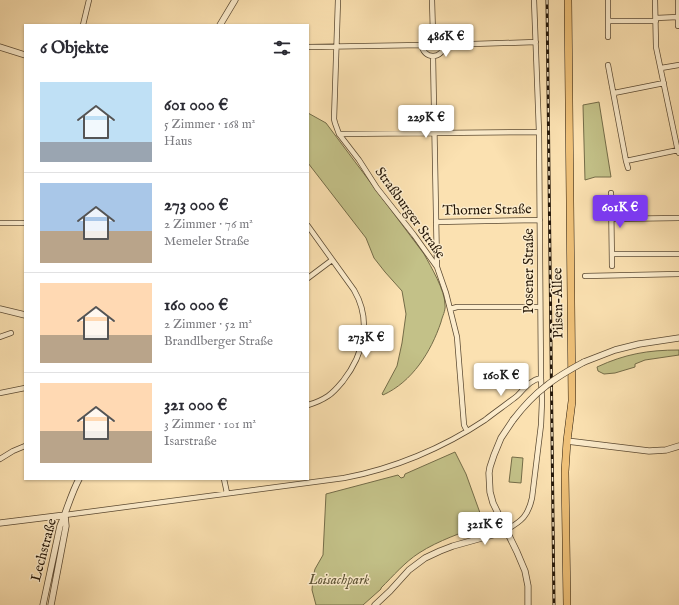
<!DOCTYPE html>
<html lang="de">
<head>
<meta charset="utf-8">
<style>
	body { margin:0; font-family:"IM FELL English",serif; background:#f2f2f3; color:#2b2b33; height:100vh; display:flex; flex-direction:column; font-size:15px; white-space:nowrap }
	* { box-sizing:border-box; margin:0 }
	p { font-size:13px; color:#7c7c81 }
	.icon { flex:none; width:22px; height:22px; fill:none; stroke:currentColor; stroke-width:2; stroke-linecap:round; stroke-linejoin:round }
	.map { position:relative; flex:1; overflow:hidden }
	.drawer { position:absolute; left:24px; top:24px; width:285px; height:456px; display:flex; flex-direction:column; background:#fff; border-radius:0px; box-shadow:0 1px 3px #0004 }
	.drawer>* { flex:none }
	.price { position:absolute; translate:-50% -34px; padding:0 9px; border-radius:4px; background:#fff; color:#222; font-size:13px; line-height:26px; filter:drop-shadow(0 1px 2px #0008) }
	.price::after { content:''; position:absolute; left:50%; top:24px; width:12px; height:9px; margin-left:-6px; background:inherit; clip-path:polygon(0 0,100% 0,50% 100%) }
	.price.current { background:#7c3aed; color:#fff }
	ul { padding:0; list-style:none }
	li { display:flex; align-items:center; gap:12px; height:100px; padding:0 16px }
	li+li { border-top:1px solid #e1e1e2 }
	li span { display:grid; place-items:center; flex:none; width:112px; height:80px; border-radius:0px; color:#555 }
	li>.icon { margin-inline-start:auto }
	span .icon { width:48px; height:48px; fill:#fffc; stroke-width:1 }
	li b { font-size:17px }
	h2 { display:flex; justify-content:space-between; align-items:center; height:48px; padding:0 16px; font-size:17px }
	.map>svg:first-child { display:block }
	.green { fill:#c3c188; stroke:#746c48 }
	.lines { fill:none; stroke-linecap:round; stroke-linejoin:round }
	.minor-casing { stroke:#5b4a33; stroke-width:6 }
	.tertiary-casing { stroke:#5b4a33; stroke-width:7 }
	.primary-casing { stroke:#261809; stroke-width:8 }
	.minor { stroke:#fceccc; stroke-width:4.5 }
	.tertiary { stroke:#fceccc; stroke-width:5.5 }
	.primary { stroke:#eec078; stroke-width:7 }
	.rail-casing { stroke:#261809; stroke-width:3 }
	.rail { stroke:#fceccc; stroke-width:1.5; stroke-dasharray:4.5; stroke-linecap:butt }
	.tertiary-bridge-casing { stroke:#5b4a33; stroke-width:7; stroke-linecap:butt }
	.tertiary-bridge { stroke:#fceccc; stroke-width:5.5 }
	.labels { text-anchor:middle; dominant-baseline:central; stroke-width:3; stroke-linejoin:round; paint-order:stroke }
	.street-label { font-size:14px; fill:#261809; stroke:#fceccc }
	.park-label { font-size:14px; font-style:italic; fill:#5d5335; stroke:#fceccc }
</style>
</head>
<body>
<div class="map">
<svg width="679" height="605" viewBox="0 0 679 605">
	<rect width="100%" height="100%" fill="#fbe1b1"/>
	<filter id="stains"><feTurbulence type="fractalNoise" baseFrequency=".005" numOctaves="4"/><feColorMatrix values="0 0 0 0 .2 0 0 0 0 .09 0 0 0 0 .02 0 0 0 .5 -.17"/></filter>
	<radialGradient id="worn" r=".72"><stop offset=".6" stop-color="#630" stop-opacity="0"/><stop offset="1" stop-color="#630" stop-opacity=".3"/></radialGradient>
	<path class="green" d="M599,102L611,177H595L585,180L583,105Z
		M308,113L326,123L424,254C431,267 445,290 445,305C446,310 442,317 441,322C431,352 412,382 383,395L382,394L397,366L402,343L406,314L402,291L385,272L374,258L366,238L308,163Z
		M679,350V355L645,360L635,364V367L615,373L604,374L598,371L597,367C625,354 648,350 679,350Z
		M455,452L466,474L484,524C462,533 439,540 419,553C405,562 393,576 381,588V589L363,605H316L312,590L313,577L315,569L323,555L326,494L398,475L401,478L404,477L405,474Z
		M512,457L523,458L521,483L509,482Z"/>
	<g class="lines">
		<g class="minor-casing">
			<path id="minor" d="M338,0L334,119L335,123L339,134L359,160L377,188L414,235L437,267L446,293L457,337L464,425L467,431
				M432,0L433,34
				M608,0V37
				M655,0L656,47L677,147L679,153
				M678,0V26
				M656,18L678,17
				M608,21H656
				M83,25L89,0
				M422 45a11 11 0 1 1 22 0a11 11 0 1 1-22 0Z
				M443,45L536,42
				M308,47L422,45
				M433,56L437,266
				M608,65L626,161L678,150
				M661,68L679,65
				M614,93L664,83
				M339,134L539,132
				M626,161L628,168
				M611,193L612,266
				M611,219L679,218
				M436,222L540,220
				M0,223H25
				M308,226L354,290C372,321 364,354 343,381C338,387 334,392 328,396C322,400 315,403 308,405
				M612,254H679
				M585,276L679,274
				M308,278L332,260
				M450,309L457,307H540
				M0,337L11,333
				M0,393L25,388
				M0,459L13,451L25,446
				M224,479L227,493
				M65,515L344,478C393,469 443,448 485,420C495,412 507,404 517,396C524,389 530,380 541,378
				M506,530C522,521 528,516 532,498L541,425L542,401L541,378L539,132L534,0"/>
		</g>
		<g class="tertiary-casing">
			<path id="tertiary" d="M220,25L235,0
				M0,47L25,55
				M0,309L25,315
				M584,362L615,350L639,344L679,338
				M513,420L501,438L494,455L490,467L489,473L490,492L493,503L517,552L525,571L528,586V605
				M567,441L649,451L666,450L679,446
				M0,523L65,515
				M43,605L60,526C67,510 71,494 79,479
				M51,605L66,526L65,516
				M375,605L390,591L409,570L425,558L440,551L453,546L496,534L506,530"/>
		</g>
		<g class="primary-casing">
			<path id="primary" d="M567,605L565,472L567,441L572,401L568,0"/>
		</g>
		<use href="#minor" class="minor"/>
		<use href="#tertiary" class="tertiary"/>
		<use href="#primary" class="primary"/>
		<g class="rail-casing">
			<path id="rail" d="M547,0L554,605"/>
		</g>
		<use href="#rail" class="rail"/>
		<g class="tertiary-bridge-casing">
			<path id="tertiary-bridge" d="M513,420C523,407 534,395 546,386C558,376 571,369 584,362"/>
		</g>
		<use href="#tertiary-bridge" class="tertiary-bridge"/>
	</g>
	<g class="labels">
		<g class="street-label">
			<text transform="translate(487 210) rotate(-1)">Thorner Straße</text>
			<text transform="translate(410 213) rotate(54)">Straßburger Straße</text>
			<text transform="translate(529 271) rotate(-90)">Posener Straße</text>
			<text transform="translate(558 303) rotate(-91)">Pilsen-Allee</text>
			<text transform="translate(44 550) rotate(-75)">Lechstraße</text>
		</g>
		<g class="park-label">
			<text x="339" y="580">Loisachpark</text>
		</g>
	</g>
	<rect width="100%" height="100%" filter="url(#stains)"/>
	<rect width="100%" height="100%" fill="url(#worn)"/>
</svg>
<b class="price" style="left:446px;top:58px">486K €</b>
<b class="price" style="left:426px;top:139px">229K €</b>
<b class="price current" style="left:620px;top:229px">601K €</b>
<b class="price" style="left:366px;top:359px">273K €</b>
<b class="price" style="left:501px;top:397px">160K €</b>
<b class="price" style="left:485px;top:546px">321K €</b>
<section class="drawer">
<h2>6 Objekte<svg class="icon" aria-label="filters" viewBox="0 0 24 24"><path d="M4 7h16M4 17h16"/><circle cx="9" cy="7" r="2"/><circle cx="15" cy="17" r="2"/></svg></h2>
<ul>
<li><span style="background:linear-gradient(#bfe0f5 75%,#9aa5b1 0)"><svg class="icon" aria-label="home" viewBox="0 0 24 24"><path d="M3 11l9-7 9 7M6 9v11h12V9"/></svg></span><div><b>601 000 €</b><p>5 Zimmer · 168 m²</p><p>Haus</p></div></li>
<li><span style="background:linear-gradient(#a9c7e8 60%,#b9a48a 0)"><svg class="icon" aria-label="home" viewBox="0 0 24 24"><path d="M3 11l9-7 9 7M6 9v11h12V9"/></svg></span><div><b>273 000 €</b><p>2 Zimmer · 76 m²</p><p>Memeler Straße</p></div></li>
<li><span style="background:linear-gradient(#ffd9b3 65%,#b9a48a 0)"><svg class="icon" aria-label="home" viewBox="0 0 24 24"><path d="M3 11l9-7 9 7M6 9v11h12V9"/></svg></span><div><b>160 000 €</b><p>2 Zimmer · 52 m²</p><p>Brandlberger Straße</p></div></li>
<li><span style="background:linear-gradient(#ffd9b3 60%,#b9a48a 0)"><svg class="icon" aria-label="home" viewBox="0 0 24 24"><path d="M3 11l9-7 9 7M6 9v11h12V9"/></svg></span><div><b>321 000 €</b><p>3 Zimmer · 101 m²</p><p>Isarstraße</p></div></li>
</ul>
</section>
</div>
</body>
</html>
